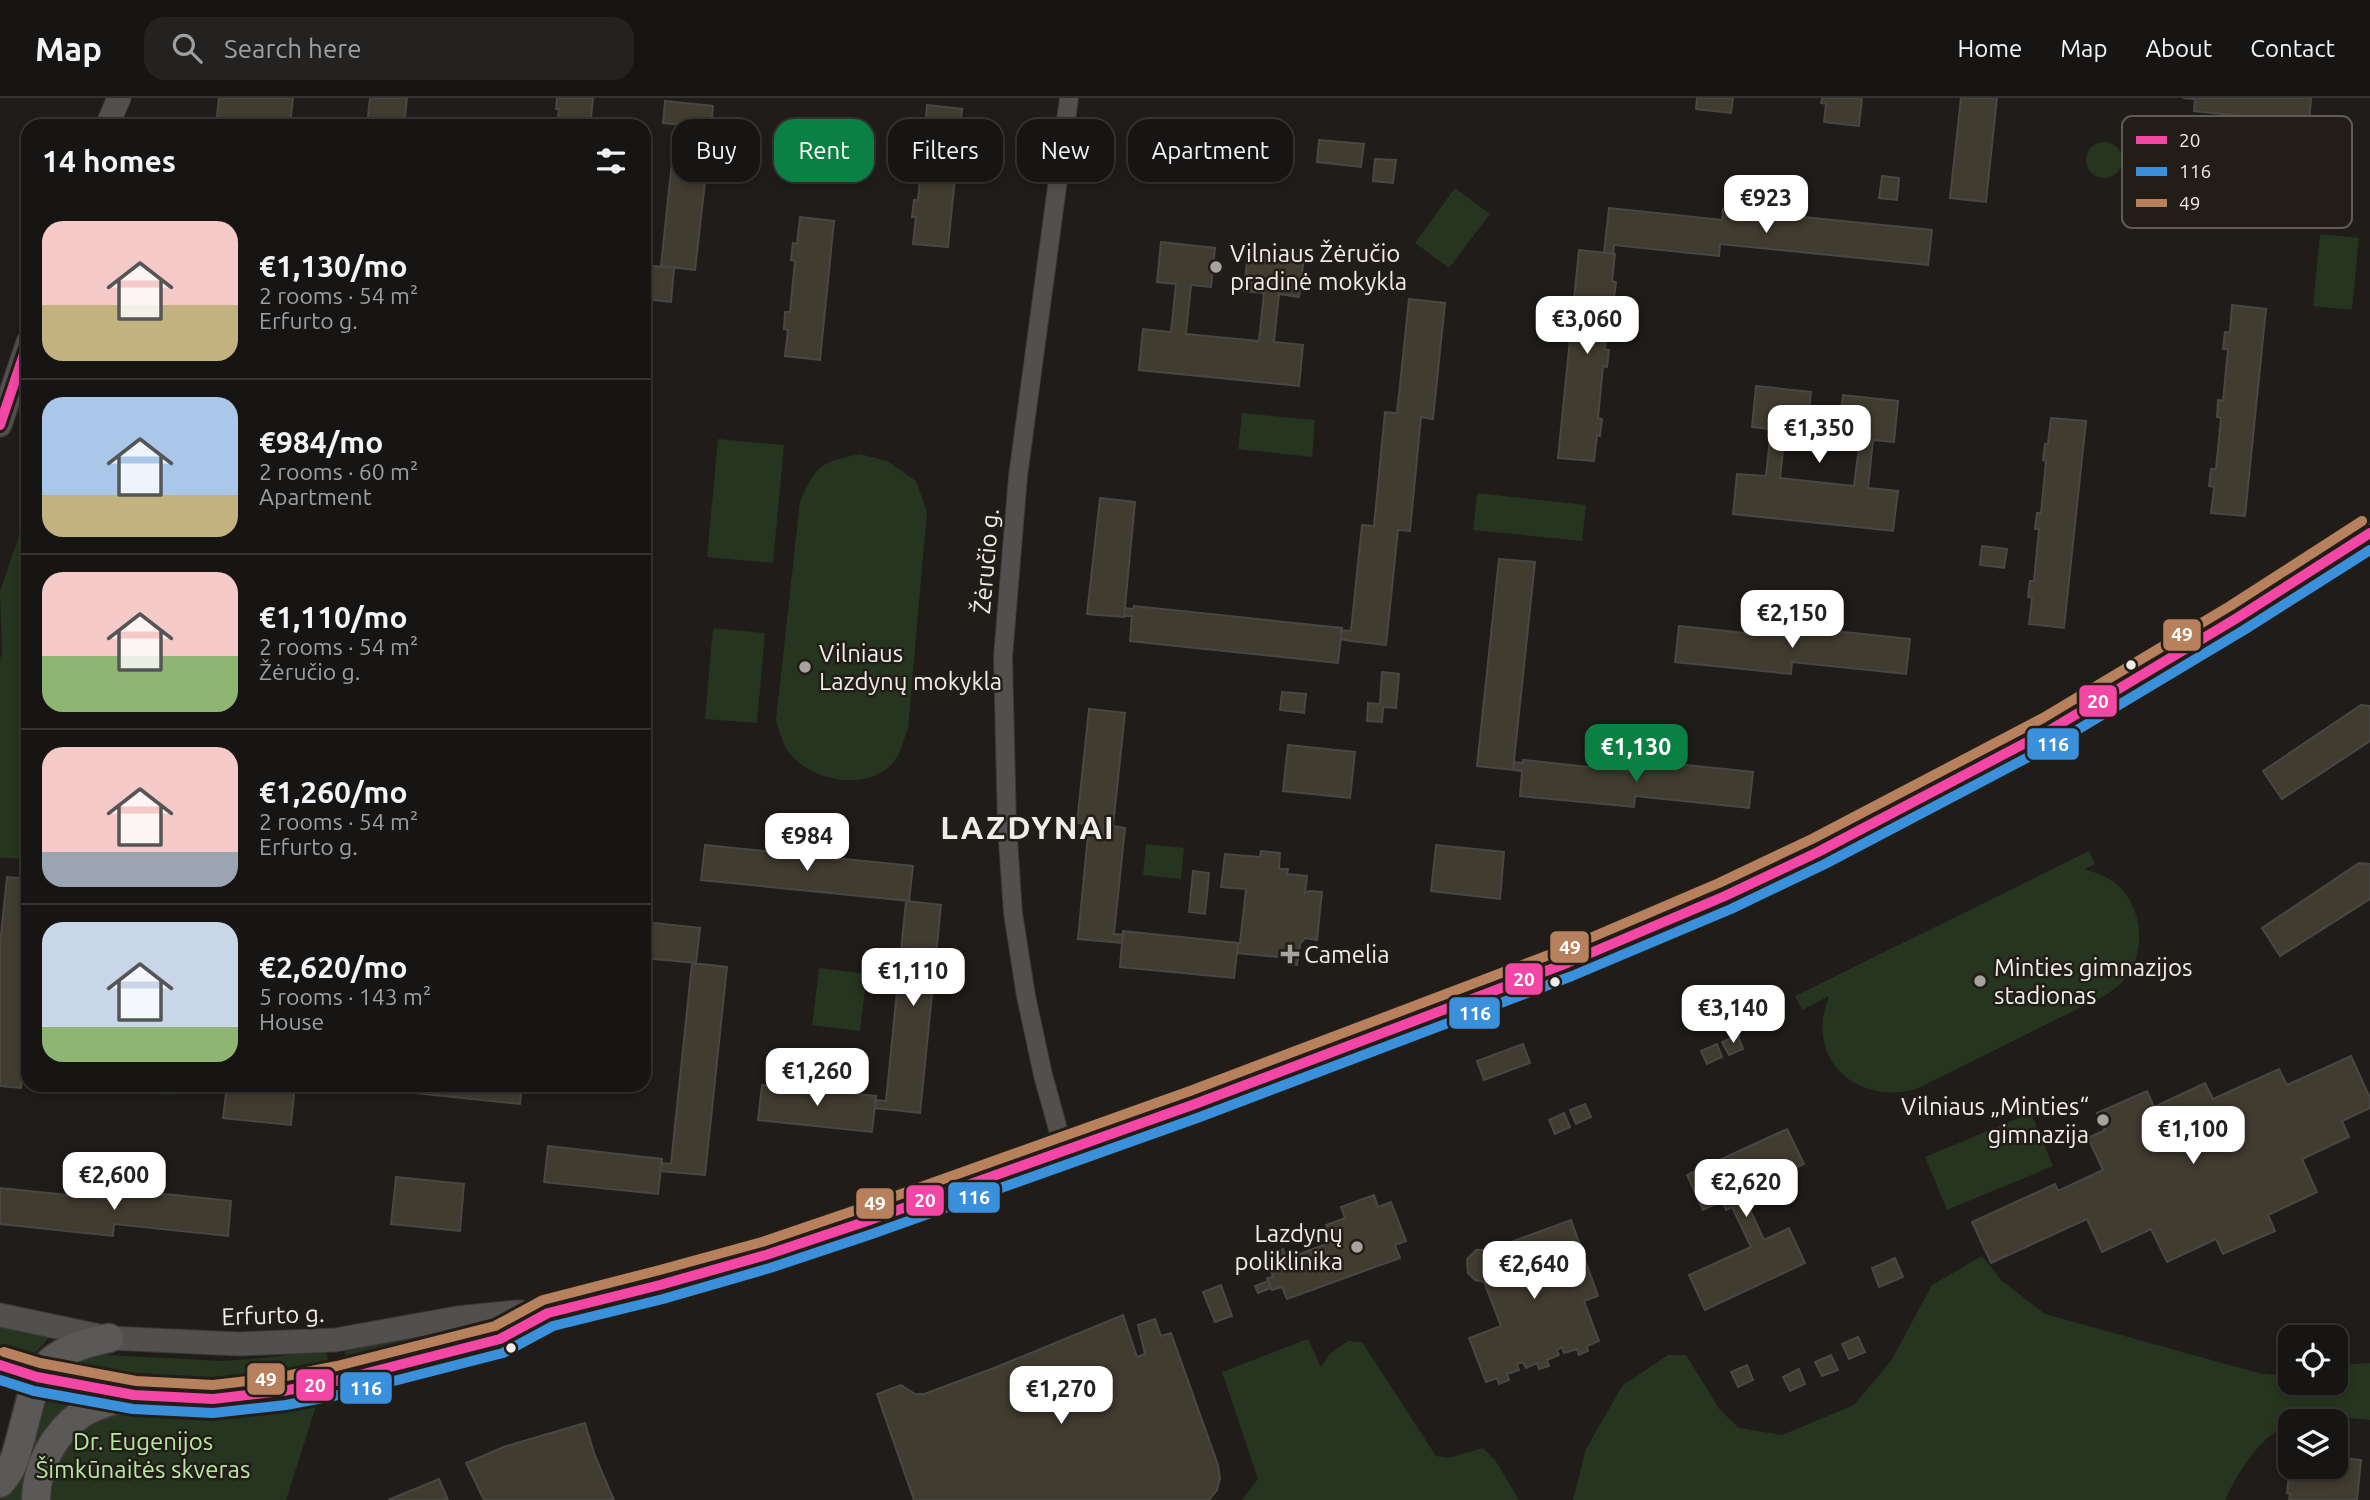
<!DOCTYPE html>
<html lang="en">
<head>
<meta charset="utf-8">
<style>
	body { margin:0; font-family:Ubuntu,sans-serif; background:#242221; color:#f1f3f6; height:100vh; display:flex; flex-direction:column; font-size:26px; white-space:nowrap }
	* { box-sizing:border-box; margin:0 }
	p { font-size:23px; color:#9e9fa0 }
	.icon { flex:none; width:38px; height:38px; fill:none; stroke:currentColor; stroke-width:2; stroke-linecap:round; stroke-linejoin:round }
	.map { position:relative; flex:1; overflow:hidden }
	.drawer { position:absolute; left:21px; top:21px; width:630px; height:973px; display:flex; flex-direction:column; background:#171513; border-radius:21px; box-shadow:0 4px 10px #0003,0 0 0 2px #363433 }
	.drawer>* { flex:none }
	.hud { position:absolute; left:672px; top:21px; width:665px; height:63px; display:flex; gap:14px }
	.tools { position:absolute; left:2278px; top:1227px; display:grid; gap:14px }
	.tools a { display:grid; place-items:center; width:70px; height:70px; border-radius:14px; background:#171513; box-shadow:0 4px 10px #0003,0 0 0 2px #363433; font-size:35px }
	.price { position:absolute; translate:-50% -60px; padding:0 16px; border-radius:14px; background:#fff; color:#222; font-size:23px; line-height:46px; filter:drop-shadow(0 2px 4px #0008) }
	.price::after { content:''; position:absolute; left:50%; top:42px; width:21px; height:16px; margin-left:-10px; background:inherit; clip-path:polygon(0 0,100% 0,50% 100%) }
	.price.selected { background:#0b8043; color:#fff }
	ul { padding:0; list-style:none }
	li { display:flex; align-items:center; gap:21px; height:175px; padding:0 21px }
	li+li { border-top:2px solid #363433 }
	li span { display:grid; place-items:center; flex:none; width:196px; height:140px; border-radius:21px; color:#555 }
	li>.icon { margin-inline-start:auto }
	span .icon { width:84px; height:84px; fill:#fffc; stroke-width:1 }
	li b { font-size:30px }
	h2 { display:flex; justify-content:space-between; align-items:center; height:84px; padding:0 21px; font-size:30px }
	.chip { padding:0 24px; border-radius:21px; background:#171513; box-shadow:0 4px 10px #0003,0 0 0 2px #363433; font-size:24px; line-height:63px }
	.chip.selected { background:#0b8043; color:#fff }
	header { display:flex; align-items:center; gap:42px; box-sizing:border-box; height:98px; padding:0 35px; background:#171513; border-bottom:2px solid #363433 }
	header strong { font-size:33px }
	nav { display:flex; gap:38px; margin-inline-start:auto; font-size:24px }
	.search { width:490px; height:63px; background:#242221; display:flex; align-items:center; gap:18px; box-sizing:border-box; padding:0 24px; border-radius:21px; color:#9e9fa0; font-size:26px }
	.map>svg:first-child { display:block }
	.green { fill:#26351f }
	.building { fill:#413c30; stroke:#494744; stroke-width:2 }
	.lines { fill:none; stroke-linecap:round; stroke-linejoin:round }
	.minor-casing { stroke:#3b3937; stroke-width:20 }
	.tertiary-casing { stroke:#3b3937; stroke-width:25 }
	.primary-casing { stroke:#3b3937; stroke-width:31 }
	.minor { stroke:#52504f; stroke-width:18 }
	.tertiary { stroke:#52504f; stroke-width:23 }
	.primary { stroke:#5b5958; stroke-width:28 }
	.bus-1-casing { stroke:#221d16; stroke-width:16 }
	.bus-2-casing { stroke:#221d16; stroke-width:16 }
	.bus-3-casing { stroke:#221d16; stroke-width:16 }
	.bus-1 { stroke:#f346a5; stroke-width:10 }
	.bus-2 { stroke:#3a90db; stroke-width:10 }
	.bus-3 { stroke:#b6815c; stroke-width:10 }
	.poi-dot { fill:#a7a4a0; stroke:#221d16; stroke-width:2.5 }
	.bus-dot { fill:#f0ede8; stroke:#221d16; stroke-width:2.5 }
	.labels { text-anchor:middle; dominant-baseline:central; stroke-width:5; stroke-linejoin:round; paint-order:stroke }
	.poi-label { font-size:24px; fill:#f0ede8; stroke:#221d16; text-anchor:start }
	.street-label { font-size:24px; fill:#f0ede8; stroke:#221d16 }
	.park-label { font-size:24px; fill:#b6e8a4; stroke:#221d16 }
	.district-label { font-size:32px; font-weight:bold; letter-spacing:2px; fill:#f0ede8; stroke:#221d16 }
	.key { fill:#221d16; stroke:#605b55; stroke-width:2 }
	.key-label { font-size:19px; fill:#f0ede8 }
	.line-badge { stroke:#221d16; stroke-width:2.5 }
	.badge-label { font-size:19px; text-anchor:middle; font-weight:bold; fill:#fff }
</style>
</head>
<body>
<header>
<strong>Map</strong>
<div class="search"><svg class="icon" aria-label="search" viewBox="0 0 24 24"><circle cx="10" cy="10" r="6"/><path d="M15 15l6 6"/></svg>Search here</div>
<nav><a>Home</a><a>Map</a><a>About</a><a>Contact</a></nav>
</header>
<div class="map">
<svg width="2370" height="1402" viewBox="0 0 2370 1402">
	<rect width="100%" height="100%" fill="#1f1c19"/>
	<path class="green" d="M2086 62a18 18 0 1 1 36 0a18 18 0 1 1-36 0Z
		M1455,90L1490,116L1449,170L1415,145Z
		M2320,136L2359,140L2352,212L2313,208Z
		M1242,315L1315,322L1312,359L1238,351Z
		M718,341L784,347L773,465L707,459Z
		M860,356L887,363L916,383L927,414L908,630C904,639 902,653 896,661C872,696 808,684 787,652C782,644 779,632 776,622L800,403C817,366 821,364 860,356Z
		M1477,395L1586,407L1582,443L1473,432Z
		M28,411V761L0,760V560L2,557L0,494Z
		M713,530L765,535L757,625L705,621Z
		M1146,746L1184,750L1181,781L1143,777Z
		M2089,753L2095,766L2085,771C2093,774 2103,777 2111,782C2141,801 2147,847 2129,876C2122,886 2113,892 2104,898L1916,991C1868,1005 1816,975 1823,919C1824,912 1827,905 1829,898L1802,912L1795,898Z
		M819,870L867,876L860,933L812,927Z
		M126,987H171L169,997L125,992Z
		M2031,1015L2053,1068L1947,1112L1925,1059Z
		M1982,1158L2002,1183L2045,1216L2262,1276L2291,1277V1284H2336V1259L2351,1266L2370,1265V1322C2347,1320 2322,1315 2299,1320C2293,1321 2287,1326 2281,1330C2254,1348 2239,1373 2225,1402H1573L1586,1351L1622,1288L1668,1257H1686L1720,1312L1739,1330L1782,1337L1854,1307L1891,1263L1932,1187Z
		M532,1218L533,1221L347,1269L344,1250Z
		M0,1227L50,1239L37,1253L31,1265L0,1254Z
		M1308,1241L1321,1269L1330,1256L1348,1243L1362,1244L1436,1358L1448,1360L1483,1350L1495,1362L1519,1402H1242L1258,1381L1222,1274Z
		M326,1252L330,1272C298,1278 266,1285 234,1287C176,1291 119,1284 62,1273L60,1266L89,1256L222,1263L262,1260Z
		M52,1295L79,1302L23,1402H0V1398L26,1371L49,1296Z
		M318,1302L286,1402H50C53,1386 55,1371 62,1356C75,1331 110,1313 138,1311C169,1308 202,1316 234,1314C262,1312 290,1306 318,1302Z"/>
	<path class="building" d="M219,0H293L290,28H216Z
		M370,0H407L404,28H367Z
		M557,0H593L590,28H557L559,11H556Z
		M1697,0H1733L1731,15L1696,11Z
		M1822,0H1862L1859,28L1824,24L1826,6L1821,5Z
		M1961,0H1997L1986,104L1950,100Z
		M2183,0H2311L2309,25L2194,13L2195,1Z
		M665,3L713,8L711,30L663,25Z
		M927,7L962,11L948,149L913,146L916,119H912L914,102H918L923,51L919,50L921,34H925Z
		M1319,42L1364,46L1361,69L1317,64Z
		M673,54L708,58L695,172L661,168Z
		M1375,61L1396,62L1393,85L1373,83Z
		M1882,78L1899,80L1897,102L1879,100Z
		M1609,110L1722,122L1723,111L1932,132L1928,167L1720,146L1719,158L1614,147L1613,156L1604,155Z
		M800,119L834,123L820,262L785,258L788,232L784,231L785,214H790L795,163L791,162L793,145L797,146Z
		M1161,144L1215,150L1211,189L1191,187L1186,236L1259,243L1264,195L1244,193L1248,153L1304,159L1299,199L1279,196L1274,244L1303,247L1299,288L1139,272L1143,231L1171,234L1176,186L1157,184Z
		M1579,152L1615,156L1612,183L1616,184L1614,200H1610L1605,252H1609L1607,269L1603,268L1598,320L1602,321L1600,338L1597,337L1594,363L1558,360Z
		M644,167L674,170L671,204L644,201Z
		M1409,201L1445,205L1433,321L1421,319L1410,433L1398,432L1386,547L1350,543L1341,541V532L1351,533L1362,427L1374,428L1385,314L1397,315Z
		M2232,207L2266,211L2245,418L2211,415L2214,389L2209,388L2211,371H2216L2221,320L2217,319L2218,302L2223,303L2228,251H2223L2225,234H2230Z
		M1756,288L1811,294L1807,334L1785,332L1780,380L1854,388L1860,341L1838,339L1843,297L1898,303L1894,344L1873,342L1868,390L1898,393L1893,433L1733,416L1737,376L1766,378L1771,331L1752,329Z
		M2051,320L2086,323L2064,530L2029,526L2032,500L2028,499L2030,483H2034L2039,431H2035L2037,415H2041L2046,363L2043,362L2045,346H2048Z
		M1100,400L1135,404L1124,519L1087,516Z
		M1982,448L2007,451L2004,470L1980,467Z
		M1499,461L1535,464L1513,672L1477,668Z
		M1134,508L1342,530L1338,565L1130,543L1132,518H1124L1125,510L1133,511Z
		M1679,528L1795,540L1796,529L1910,541L1906,576L1792,564L1791,576L1675,564Z
		M1382,574L1399,576L1396,610L1383,609L1382,624L1367,623L1368,605L1380,606Z
		M1282,594L1306,596L1304,615L1280,612Z
		M2361,607L2370,608V643L2282,701L2263,673Z
		M1089,611L1125,615L1113,728L1125,730L1114,836L1123,837L1122,845L1078,841L1089,726L1077,725Z
		M1288,647L1355,654L1350,700L1283,693Z
		M1523,662L1637,674L1638,662L1753,674L1749,710L1635,698L1634,709L1520,698L1522,673L1513,672L1514,664L1523,665Z
		M705,747L913,768L909,803L701,782Z
		M1436,747L1504,754L1500,801L1431,793Z
		M1261,753L1280,755L1279,771H1288L1287,776L1307,778L1305,795L1310,793L1322,794L1317,842L1305,840L1300,846L1297,867L1287,866L1288,860L1237,855L1238,845H1240L1246,791L1221,789L1225,756L1260,759Z
		M2359,765L2370,766V801L2280,858L2262,830Z
		M1193,773L1209,775L1205,816L1189,814Z
		M7,779L28,781V920L25,948H28V957L27,965L24,964L21,990L0,988V846Z
		M906,803L941,807L920,1015L875,1010L876,1002L886,1003Z
		M644,824L700,830L696,865L644,860Z
		M1123,833L1238,845L1234,880L1120,869Z
		M692,865L727,869L705,1077L660,1073L661,1065L671,1066Z
		M1738,937L1743,951L1729,957L1722,944Z
		M1523,946L1530,965L1484,982L1477,963Z
		M1717,946L1722,959L1707,966L1701,953Z
		M2351,958L2370,1000V1010L2342,1023L2349,1039L2302,1061L2317,1094L2268,1117L2275,1133L2223,1156L2216,1141L2167,1164L2151,1131L2102,1154L2087,1121L1991,1165L1972,1124L2055,1086L2058,1093L2103,1072L2088,1040L2105,1032L2097,1015L2147,993L2154,1009L2205,985L2213,1001L2279,971L2287,987Z
		M227,987H295L291,1027L223,1020Z
		M407,987H522L520,1006L406,994Z
		M762,987L876,998L872,1034L758,1022Z
		M1585,1006L1591,1019L1576,1026L1570,1012Z
		M1564,1015L1570,1029L1555,1036L1549,1022Z
		M1787,1031L1804,1066L1742,1094L1764,1142L1789,1130L1805,1165L1705,1212L1689,1177L1751,1149L1732,1109L1726,1112L1722,1103L1703,1112L1687,1077Z
		M548,1048L662,1061L658,1096L544,1084Z
		M396,1079L464,1086L460,1133L391,1126Z
		M0,1090L116,1102L117,1091L231,1103L228,1138L114,1126L113,1138L0,1126Z
		M1374,1097L1378,1109L1391,1104L1406,1143L1395,1147L1400,1160L1287,1201L1282,1189L1272,1192L1267,1180L1273,1179L1269,1168L1274,1166L1270,1156L1283,1151L1286,1161L1332,1144L1326,1127L1345,1120L1341,1109Z
		M1571,1122L1598,1198L1584,1203L1599,1243L1587,1248L1588,1253L1579,1257L1577,1251L1564,1255L1562,1249L1557,1252L1559,1257L1547,1262L1549,1268L1539,1271L1537,1265L1526,1270L1523,1264L1517,1266L1519,1272L1507,1276L1509,1282L1499,1286L1497,1280L1486,1284L1469,1240L1501,1228L1484,1184L1475,1182L1468,1175L1467,1161L1476,1152H1489Z
		M1895,1160L1903,1179L1879,1189L1872,1170Z
		M1268,1183L1271,1190L1258,1195L1255,1188Z
		M1221,1187L1232,1218L1215,1224L1203,1194Z
		M1123,1217L1137,1259L1145,1256L1138,1227L1155,1221L1161,1238L1171,1235L1218,1367L1220,1380L1217,1392L1209,1402H914L877,1296L901,1287L915,1296H924L994,1270Z
		M1858,1239L1865,1254L1849,1261L1842,1246Z
		M1831,1257L1838,1272L1822,1278L1815,1264Z
		M1747,1267L1753,1282L1738,1289L1731,1274Z
		M1799,1271L1805,1286L1790,1293L1783,1279Z
		M585,1325L595,1358L614,1402H484L466,1365L506,1348Z
		M2291,1356V1368H2312V1374L2336,1377L2338,1359L2361,1362L2357,1402H2289L2290,1396L2287,1395Z
		M439,1381L448,1402H388Z"/>
	<g class="lines">
		<g class="minor-casing">
			<path id="minor" d="M1064,1053L1043,977L1026,898L1013,815L1007,728L1003,559L1018,378L1069,0"/>
		</g>
		<g class="tertiary-casing">
			<path id="tertiary" d="M107,28L119,0
				M0,327L28,244
				M0,1217L109,1240L239,1246L335,1242L457,1220L516,1214L548,1215
				M0,1267L37,1279L134,1297L213,1301L283,1293L340,1282L500,1241L548,1215L660,1187L766,1157L867,1123L1195,1006L1567,865L1725,798L1818,754L2050,632L2237,520L2370,435"/>
		</g>
		<g class="primary-casing">
			<path id="primary" d="M0,1385C11,1374 15,1361 19,1346C39,1277 30,1257 109,1240
				M36,1402C36,1369 54,1335 81,1316C97,1306 116,1302 134,1297"/>
		</g>
		<use href="#minor" class="minor"/>
		<use href="#tertiary" class="tertiary"/>
		<use href="#primary" class="primary"/>
		<g class="bus-1-casing">
			<path id="bus-1" d="M0,327L28,244
				M0,1267L37,1279L134,1297L213,1301L283,1293L340,1282L500,1241L548,1215L660,1187L766,1157L867,1123L1195,1006L1567,865L1725,798L1818,754L2050,632L2237,520L2370,435"/>
		</g>
		<g class="bus-2-casing">
			<path id="bus-2" d="M0,1282L34,1293L133,1311L213,1315L286,1307L343,1296L503,1255L553,1228L663,1201L770,1170L872,1136L1200,1019L1572,878L1731,811L1825,766L2057,644L2244,532L2370,452"/>
		</g>
		<g class="bus-3-casing">
			<path id="bus-3" d="M4,1254L40,1265L136,1283L213,1287L281,1279L337,1268L495,1228L543,1202L656,1173L762,1144L862,1110L1190,993L1562,852L1719,785L1812,741L2043,620L2230,508L2362,423"/>
		</g>
		<use href="#bus-1" class="bus-1"/>
		<use href="#bus-2" class="bus-2"/>
		<use href="#bus-3" class="bus-3"/>
	</g>
	<g class="poi-dot">
		<circle cx="1216" cy="169" r="7"/>
		<circle cx="805" cy="569" r="7"/>
		<path d="M1286.5 845.5h7v7h7v7h-7v7h-7v-7h-7v-7h7z"/>
		<circle cx="1980" cy="883" r="7"/>
		<circle cx="2103" cy="1022" r="7"/>
		<circle cx="1357" cy="1149" r="7"/>
	</g>
	<g class="bus-dot">
		<circle cx="2131" cy="567" r="6"/>
		<circle cx="1555" cy="884" r="6"/>
		<circle cx="511" cy="1250" r="6"/>
	</g>
	<g class="labels">
		<g class="poi-label">
			<text x="1230" y="155">Vilniaus Žėručio<tspan x="1230" dy="28">pradinė mokykla</tspan></text>
			<text x="819" y="555">Vilniaus<tspan x="819" dy="28">Lazdynų mokykla</tspan></text>
			<text x="1304" y="856">Camelia</text>
			<text x="1994" y="869">Minties gimnazijos<tspan x="1994" dy="28">stadionas</tspan></text>
			<text x="2089" y="1008" text-anchor="end">Vilniaus „Minties“<tspan x="2089" dy="28">gimnazija</tspan></text>
			<text x="1343" y="1135" text-anchor="end">Lazdynų<tspan x="1343" dy="28">poliklinika</tspan></text>
		</g>
		<g class="street-label">
			<text transform="translate(986 463) rotate(-85)">Žėručio g.</text>
			<text transform="translate(273 1217) rotate(-2)">Erfurto g.</text>
		</g>
		<g class="park-label">
			<text x="143" y="1343">Dr. Eugenijos<tspan x="143" dy="28">Šimkūnaitės skveras</tspan></text>
		</g>
		<g class="district-label">
			<text x="1028" y="729">LAZDYNAI</text>
		</g>
	</g>
	<rect x="2122" y="18" width="230" height="112" rx="10" class="key"/>
	<rect x="2136" y="38" width="31" height="8" fill="#f346a5"/>
	<rect x="2136" y="69" width="31" height="9" fill="#3a90db"/>
	<rect x="2136" y="101" width="31" height="8" fill="#b6815c"/>
	<g class="key-label">
		<text x="2179" y="49">20</text>
		<text x="2179" y="80">116</text>
		<text x="2179" y="112">49</text>
	</g>
	<g class="line-badge">
		<rect x="2162" y="520" width="40" height="34" rx="7" fill="#b6815c"/>
		<rect x="2078" y="586" width="40" height="34" rx="7" fill="#f346a5"/>
		<rect x="2026" y="629" width="54" height="34" rx="7" fill="#3a90db"/>
		<rect x="1549" y="832" width="41" height="34" rx="7" fill="#b6815c"/>
		<rect x="1504" y="864" width="40" height="34" rx="7" fill="#f346a5"/>
		<rect x="1448" y="898" width="53" height="34" rx="7" fill="#3a90db"/>
		<rect x="947" y="1083" width="54" height="33" rx="7" fill="#3a90db"/>
		<rect x="905" y="1086" width="40" height="33" rx="7" fill="#f346a5"/>
		<rect x="855" y="1089" width="40" height="33" rx="7" fill="#b6815c"/>
		<rect x="246" y="1264" width="40" height="34" rx="7" fill="#b6815c"/>
		<rect x="295" y="1270" width="40" height="34" rx="7" fill="#f346a5"/>
		<rect x="339" y="1273" width="54" height="34" rx="7" fill="#3a90db"/>
	</g>
	<g class="badge-label">
		<text x="2182" y="543">49</text>
		<text x="2098" y="610">20</text>
		<text x="2053" y="653">116</text>
		<text x="1570" y="856">49</text>
		<text x="1524" y="888">20</text>
		<text x="1475" y="922">116</text>
		<text x="974" y="1106">116</text>
		<text x="925" y="1109">20</text>
		<text x="875" y="1112">49</text>
		<text x="266" y="1288">49</text>
		<text x="315" y="1294">20</text>
		<text x="366" y="1297">116</text>
	</g>
</svg>
<div class="tools">
<a><svg class="icon" aria-label="locate" viewBox="0 0 24 24"><circle cx="12" cy="12" r="6"/><path d="M12 2v4M12 18v4M2 12h4M18 12h4"/></svg></a>
<a><svg class="icon" aria-label="layers" viewBox="0 0 24 24"><path d="M12 4l9 5-9 5-9-5zM3 14l9 5 9-5"/></svg></a>
</div>
<b class="price" style="left:1766px;top:137px">€923</b>
<b class="price" style="left:1587px;top:258px">€3,060</b>
<b class="price" style="left:1819px;top:367px">€1,350</b>
<b class="price" style="left:1792px;top:552px">€2,150</b>
<b class="price selected" style="left:1636px;top:686px">€1,130</b>
<b class="price" style="left:807px;top:775px">€984</b>
<b class="price" style="left:913px;top:910px">€1,110</b>
<b class="price" style="left:1733px;top:947px">€3,140</b>
<b class="price" style="left:817px;top:1010px">€1,260</b>
<b class="price" style="left:2193px;top:1068px">€1,100</b>
<b class="price" style="left:114px;top:1114px">€2,600</b>
<b class="price" style="left:1746px;top:1121px">€2,620</b>
<b class="price" style="left:1534px;top:1203px">€2,640</b>
<b class="price" style="left:1061px;top:1328px">€1,270</b>
<div class="hud">
<a class="chip">Buy</a>
<a class="chip selected">Rent</a>
<a class="chip">Filters</a>
<a class="chip">New</a>
<a class="chip">Apartment</a>
</div>
<section class="drawer">
<h2>14 homes<svg class="icon" aria-label="filters" viewBox="0 0 24 24"><path d="M4 7h16M4 17h16"/><circle cx="9" cy="7" r="2"/><circle cx="15" cy="17" r="2"/></svg></h2>
<ul>
<li><span style="background:linear-gradient(#f6c9c9 60%,#c2b280 0)"><svg class="icon" aria-label="home" viewBox="0 0 24 24"><path d="M3 11l9-7 9 7M6 9v11h12V9"/></svg></span><div><b>€1,130/mo</b><p>2 rooms · 54 m²</p><p>Erfurto g.</p></div></li>
<li><span style="background:linear-gradient(#a9c7e8 70%,#c2b280 0)"><svg class="icon" aria-label="home" viewBox="0 0 24 24"><path d="M3 11l9-7 9 7M6 9v11h12V9"/></svg></span><div><b>€984/mo</b><p>2 rooms · 60 m²</p><p>Apartment</p></div></li>
<li><span style="background:linear-gradient(#f6c9c9 60%,#8fb573 0)"><svg class="icon" aria-label="home" viewBox="0 0 24 24"><path d="M3 11l9-7 9 7M6 9v11h12V9"/></svg></span><div><b>€1,110/mo</b><p>2 rooms · 54 m²</p><p>Žėručio g.</p></div></li>
<li><span style="background:linear-gradient(#f6c9c9 75%,#9aa5b1 0)"><svg class="icon" aria-label="home" viewBox="0 0 24 24"><path d="M3 11l9-7 9 7M6 9v11h12V9"/></svg></span><div><b>€1,260/mo</b><p>2 rooms · 54 m²</p><p>Erfurto g.</p></div></li>
<li><span style="background:linear-gradient(#c9d6e8 75%,#8fb573 0)"><svg class="icon" aria-label="home" viewBox="0 0 24 24"><path d="M3 11l9-7 9 7M6 9v11h12V9"/></svg></span><div><b>€2,620/mo</b><p>5 rooms · 143 m²</p><p>House</p></div></li>
</ul>
</section>
</div>
</body>
</html>
